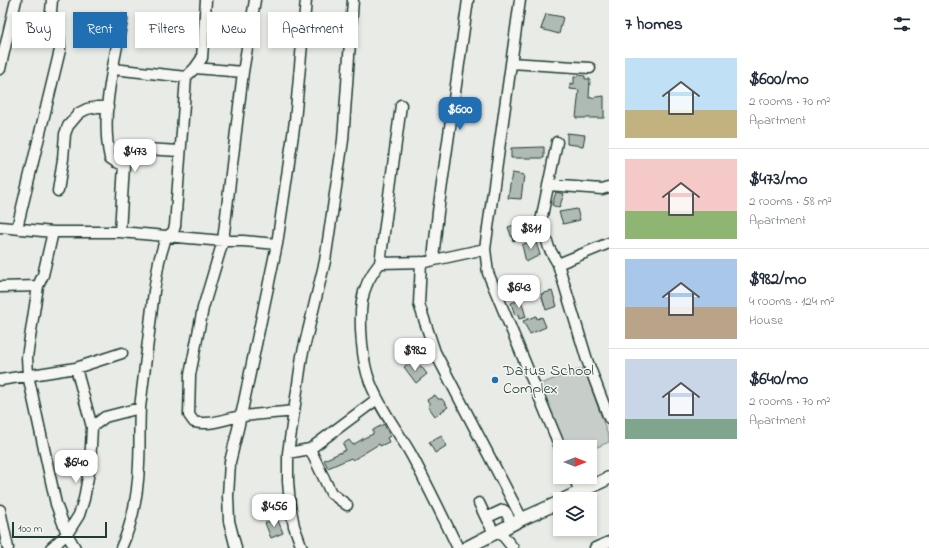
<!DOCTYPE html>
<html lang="en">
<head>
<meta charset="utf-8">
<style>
	body { margin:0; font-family:"Indie Flower",sans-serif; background:#f6f6f7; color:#1f2937; height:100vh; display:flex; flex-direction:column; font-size:15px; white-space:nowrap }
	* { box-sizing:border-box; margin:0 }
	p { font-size:13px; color:#747a83 }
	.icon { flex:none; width:22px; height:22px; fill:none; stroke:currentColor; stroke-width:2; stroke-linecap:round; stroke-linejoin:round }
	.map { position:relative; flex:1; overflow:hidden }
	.panel { display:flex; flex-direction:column; background:#fff; width:320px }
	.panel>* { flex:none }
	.guide { position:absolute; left:12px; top:12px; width:380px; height:36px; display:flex; gap:8px }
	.needle { width:26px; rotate:90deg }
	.buttons { position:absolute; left:553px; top:440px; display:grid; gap:8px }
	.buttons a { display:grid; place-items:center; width:44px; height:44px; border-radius:0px; background:#fff; box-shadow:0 2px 6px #0003; font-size:20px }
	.scale { position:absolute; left:12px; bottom:10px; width:95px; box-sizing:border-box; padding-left:4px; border:2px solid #1f3d34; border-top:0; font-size:11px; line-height:14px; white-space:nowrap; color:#1f3d34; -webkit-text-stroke:3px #f6f6f2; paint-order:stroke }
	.price { position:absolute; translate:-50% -34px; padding:0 9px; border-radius:8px; background:#fff; color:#222; font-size:13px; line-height:26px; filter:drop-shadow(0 1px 2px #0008) }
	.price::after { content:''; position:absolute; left:50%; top:24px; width:12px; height:9px; margin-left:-6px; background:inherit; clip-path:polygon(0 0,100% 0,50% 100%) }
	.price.on { background:#1f6fb2; color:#fff }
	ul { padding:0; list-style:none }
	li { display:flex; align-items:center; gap:12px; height:100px; padding:0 16px }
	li+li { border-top:1px solid #e0e1e3 }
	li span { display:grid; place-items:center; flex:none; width:112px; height:80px; border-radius:0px; color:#555 }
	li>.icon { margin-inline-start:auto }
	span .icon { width:48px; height:48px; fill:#fffc; stroke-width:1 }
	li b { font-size:17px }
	h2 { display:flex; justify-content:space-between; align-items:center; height:48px; padding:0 16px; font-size:17px }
	.tag { padding:0 14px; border-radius:0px; background:#fff; box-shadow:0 2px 6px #0003; font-size:14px; line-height:36px }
	.tag.on { background:#1f6fb2; color:#fff }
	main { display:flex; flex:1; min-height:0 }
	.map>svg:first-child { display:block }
	.green { fill:#c7cec9; stroke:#73867e }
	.building { fill:#b0bab5; stroke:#1f3d34 }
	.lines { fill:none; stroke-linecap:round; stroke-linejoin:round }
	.minor-casing { stroke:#1f3d34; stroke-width:13 }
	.major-casing { stroke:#1f3d34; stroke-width:15 }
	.minor { stroke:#f6f6f2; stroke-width:10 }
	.major { stroke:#f6f6f2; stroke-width:12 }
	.poi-dot { fill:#1f6fb2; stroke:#f6f6f2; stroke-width:1.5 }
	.labels { text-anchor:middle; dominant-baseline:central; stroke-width:3; stroke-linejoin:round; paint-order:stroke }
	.poi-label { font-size:16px; fill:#1f3d34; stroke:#f6f6f2; text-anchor:start }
</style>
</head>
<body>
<main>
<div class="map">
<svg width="609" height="548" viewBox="0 0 609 548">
	<rect width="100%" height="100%" fill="#e9ebe7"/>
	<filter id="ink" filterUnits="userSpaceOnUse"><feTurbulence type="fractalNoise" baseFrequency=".025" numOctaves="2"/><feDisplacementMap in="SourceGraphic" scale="8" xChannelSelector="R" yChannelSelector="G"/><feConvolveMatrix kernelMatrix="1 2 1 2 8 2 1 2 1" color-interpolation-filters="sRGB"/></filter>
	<g filter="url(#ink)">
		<path class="green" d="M584,368L609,438V442L590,450V447H566L540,384Z"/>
		<path class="building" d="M546,14L563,17L559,34L541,29Z
			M578,75L585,76V79H590L589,98L604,96V118H576L579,90L570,89V83L574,84V77H577Z
			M567,133L585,135L583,146L567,144Z
			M544,147V158H511V148Z
			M512,173L524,175L521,199L508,198Z
			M556,192L564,194L559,208L552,205Z
			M577,209L580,220L563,224L559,212Z
			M518,224L523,237L513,241L508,227Z
			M535,239L540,255L526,262L522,245Z
			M552,291L557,306L546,310L541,294Z
			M521,300L526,317L519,319L518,314L515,315L511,303Z
			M536,316L537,319L542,317L546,327L530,334L523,321Z
			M412,361L418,368L421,366L427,374L416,383L404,367Z
			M435,395L438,399H442L448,407L435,416L428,406L430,404L427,400Z
			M384,424L390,436L387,438L389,442L380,446L379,444L353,460L351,458L328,468L324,460L346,450L343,444L349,440L353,445L364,438L373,434V430Z
			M442,436L446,446L435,453L429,442Z
			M277,518L283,533L271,538L265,523Z"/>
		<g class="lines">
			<g class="minor-casing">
				<path id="minor" d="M255,0L243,72L223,241L203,308L190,375L189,415L194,422C211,426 226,418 243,416C260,414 277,413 293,411
					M520,0L485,249L488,273L560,447
					M122,20C114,64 100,114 110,158L116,162L124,165
					M511,63L590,68
					M195,68L243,72
					M0,69L16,0
					M113,69L186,77
					M401,105L380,263L425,262L485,249
					M557,142L541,221L549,248L558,264L587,360L609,418
					M548,185L602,189L609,187
					M58,191L63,159L65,134L68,126L79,113L87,109L97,107H108
					M0,227L53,232H120L223,241H243L277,244
					M17,228L60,50L59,37L52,22L51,11L52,0
					M53,232L43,275L38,286L27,357L28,375L56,504L67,534L75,548
					M120,232L124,165L125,152L127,148L180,151
					M433,259L438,212L468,0
					M421,262L419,304L435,352L522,519
					M380,263C371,274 364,287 362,301C359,322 362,363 370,382C380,409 398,431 412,456C428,486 443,517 458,548
					M558,264L609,243
					M0,287L38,286
					M0,380L76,368L122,353
					M92,427L105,417L140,408
					M310,449L331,493L347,505
					M288,453L310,449L377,399
					M574,477L580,492
					M479,503L486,518
					M0,510L8,548
					M500,532L513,548
					M495,534L486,518L503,510C508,512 509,520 511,525
					M51,548L67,534L79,515L84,499L90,466L92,427L76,368
					M121,548C133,522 138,492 139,464C140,445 139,427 140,408L154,291L159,261L166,237L173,232L175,226L186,77L195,68L202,58L206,0
					M236,548L229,521L228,496L230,462L241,416L277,244L295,121L306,0
					M302,548L294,526L290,505L288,481V453L302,356L325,261L343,140L353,0
					M595,548L609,542"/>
			</g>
			<g class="major-casing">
				<path id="major" d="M565,499L609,478
					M466,548L522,519L560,502"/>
			</g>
			<use href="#minor" class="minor"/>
			<use href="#major" class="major"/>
		</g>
	</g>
	<circle class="poi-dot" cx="495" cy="380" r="4"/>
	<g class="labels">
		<g class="poi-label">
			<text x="503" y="371">Datus School<tspan x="503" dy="18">Complex</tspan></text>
		</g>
	</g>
</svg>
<div class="buttons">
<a><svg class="needle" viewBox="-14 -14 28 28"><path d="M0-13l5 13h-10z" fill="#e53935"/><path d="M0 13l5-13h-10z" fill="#747a83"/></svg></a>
<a><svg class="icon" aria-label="layers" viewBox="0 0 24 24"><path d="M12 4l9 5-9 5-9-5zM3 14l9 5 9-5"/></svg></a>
</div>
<div class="scale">100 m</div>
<b class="price on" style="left:460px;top:131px">$600</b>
<b class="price" style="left:135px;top:173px">$473</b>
<b class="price" style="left:531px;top:250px">$811</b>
<b class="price" style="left:519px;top:309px">$643</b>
<b class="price" style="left:415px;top:372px">$982</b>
<b class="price" style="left:76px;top:484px">$640</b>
<b class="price" style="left:274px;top:528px">$456</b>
<div class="guide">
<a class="tag">Buy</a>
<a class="tag on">Rent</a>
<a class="tag">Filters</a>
<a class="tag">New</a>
<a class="tag">Apartment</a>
</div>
</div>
<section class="panel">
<h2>7 homes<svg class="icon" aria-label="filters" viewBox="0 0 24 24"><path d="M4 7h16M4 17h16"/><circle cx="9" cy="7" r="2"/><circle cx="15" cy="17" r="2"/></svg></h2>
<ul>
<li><span style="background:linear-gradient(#bfe0f5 65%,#c2b280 0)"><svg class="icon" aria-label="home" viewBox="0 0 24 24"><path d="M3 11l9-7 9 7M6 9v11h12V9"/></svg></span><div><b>$600/mo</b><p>2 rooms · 70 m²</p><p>Apartment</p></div></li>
<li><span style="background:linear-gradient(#f6c9c9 65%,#8fb573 0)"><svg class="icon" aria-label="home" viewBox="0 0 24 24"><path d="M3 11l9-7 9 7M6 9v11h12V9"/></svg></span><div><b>$473/mo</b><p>2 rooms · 58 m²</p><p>Apartment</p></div></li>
<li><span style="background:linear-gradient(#a9c7e8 60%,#b9a48a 0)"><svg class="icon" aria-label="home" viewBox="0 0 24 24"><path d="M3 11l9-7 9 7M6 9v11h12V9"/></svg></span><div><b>$982/mo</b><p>4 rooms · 124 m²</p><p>House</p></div></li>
<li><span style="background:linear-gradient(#c9d6e8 75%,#7fa58c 0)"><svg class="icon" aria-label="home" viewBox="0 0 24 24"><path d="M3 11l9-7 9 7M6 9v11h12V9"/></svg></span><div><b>$640/mo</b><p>2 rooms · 70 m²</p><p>Apartment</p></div></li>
</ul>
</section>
</main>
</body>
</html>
